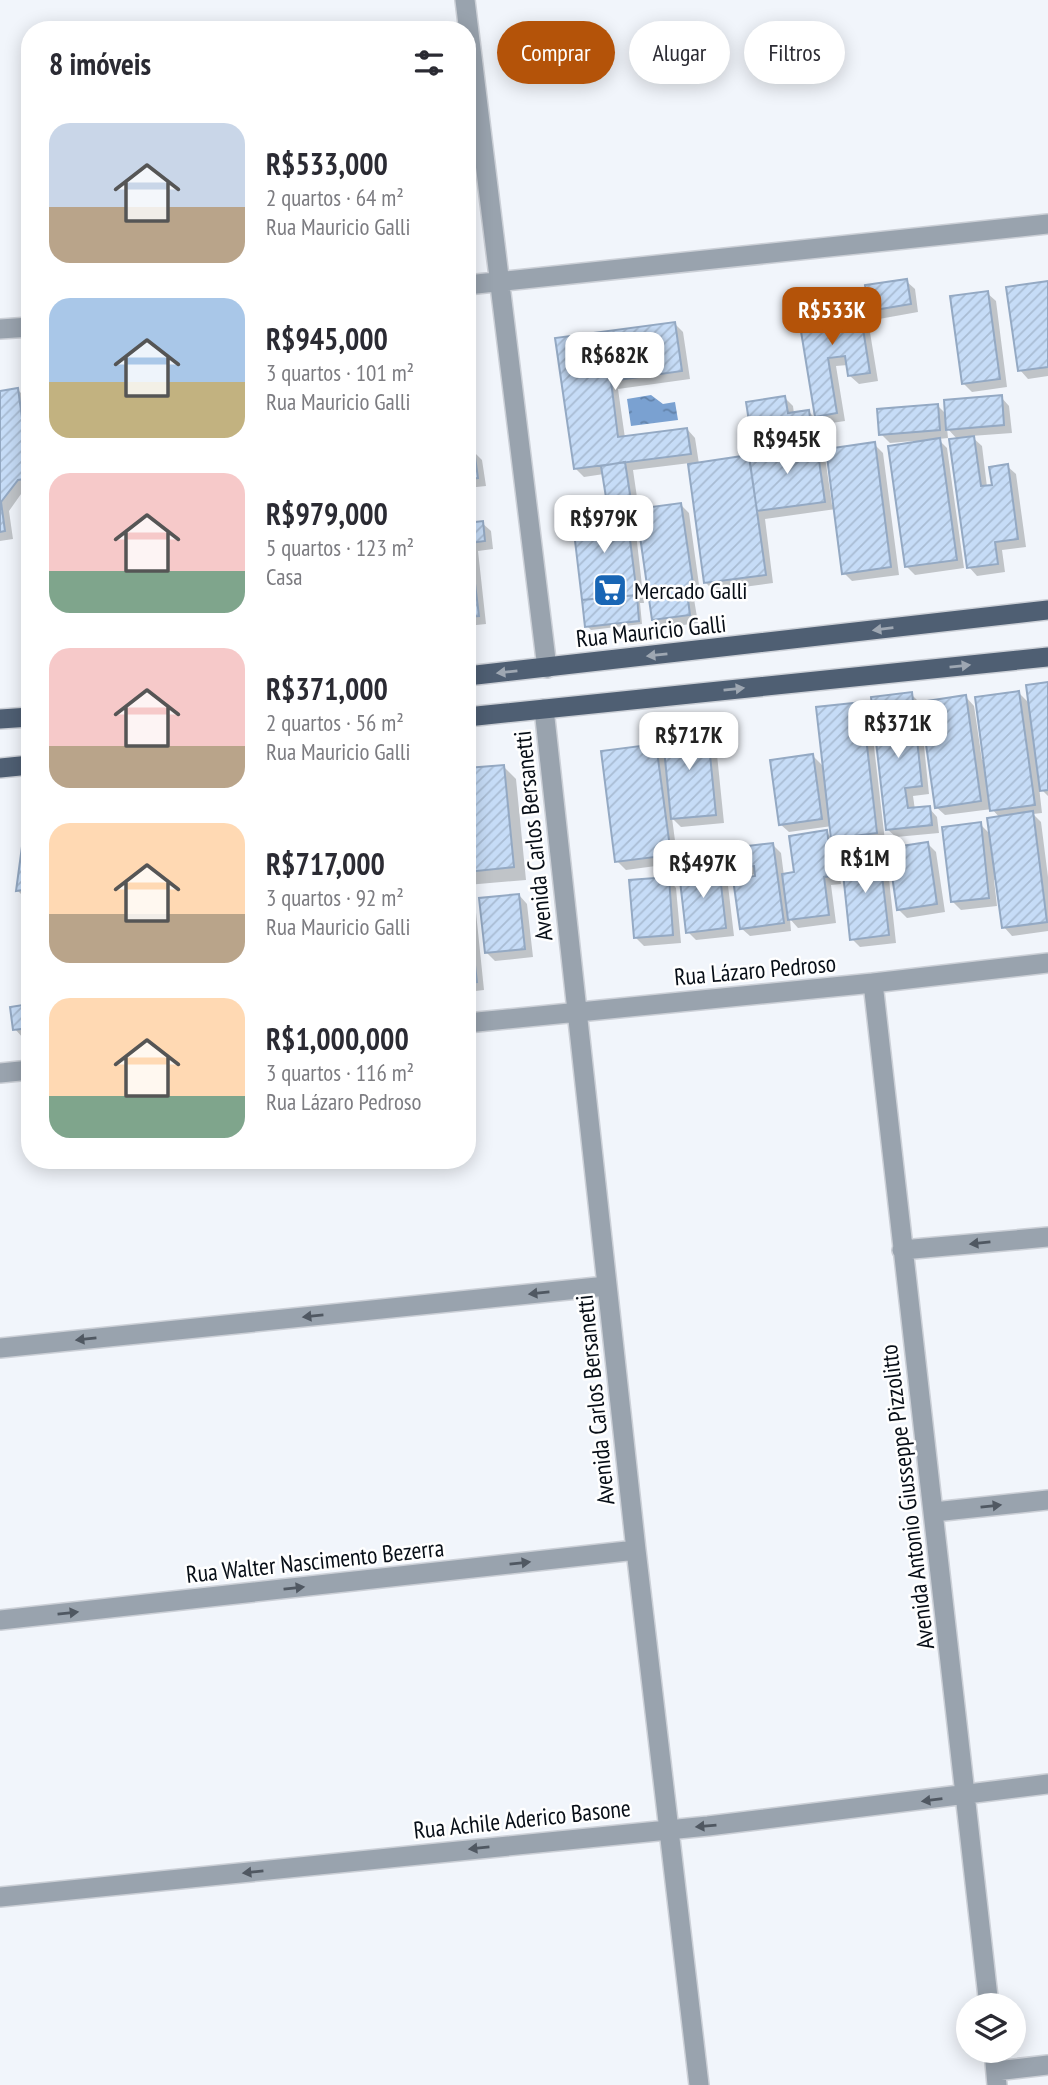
<!DOCTYPE html>
<html lang="pt">
<head>
<meta charset="utf-8">
<style>
	body { margin:0; font-family:"PT Sans Narrow",sans-serif; background:#f2f2f3; color:#2b2b33; height:100vh; display:flex; flex-direction:column; font-size:26px; white-space:nowrap }
	* { box-sizing:border-box; margin:0 }
	p { font-size:23px; color:#7c7c81 }
	.icon { flex:none; width:38px; height:38px; fill:none; stroke:currentColor; stroke-width:2; stroke-linecap:round; stroke-linejoin:round }
	.map { position:relative; flex:1; overflow:hidden }
	.details { position:absolute; left:21px; top:21px; width:455px; height:1148px; display:flex; flex-direction:column; background:#fff; border-radius:28px; box-shadow:0 4px 18px #0003 }
	.details>* { flex:none }
	.banner { position:absolute; left:497px; top:21px; width:444px; height:63px; display:flex; gap:14px }
	.buttons { position:absolute; left:956px; top:1993px; display:grid; gap:14px }
	.buttons a { display:grid; place-items:center; width:70px; height:70px; border-radius:50%; background:#fff; box-shadow:0 4px 18px #0003; font-size:35px }
	.price { position:absolute; translate:-50% -60px; padding:0 16px; border-radius:14px; background:#fff; color:#222; font-size:23px; line-height:46px; filter:drop-shadow(0 2px 4px #0008) }
	.price::after { content:''; position:absolute; left:50%; top:42px; width:21px; height:16px; margin-left:-10px; background:inherit; clip-path:polygon(0 0,100% 0,50% 100%) }
	.price.on { background:#b45309; color:#fff }
	ul { padding:0; list-style:none }
	li { display:flex; align-items:center; gap:21px; height:175px; padding:0 28px }
	li span { display:grid; place-items:center; flex:none; width:196px; height:140px; border-radius:21px; color:#555 }
	li>.icon { margin-inline-start:auto }
	span .icon { width:84px; height:84px; fill:#fffc; stroke-width:1 }
	li b { font-size:30px }
	h2 { display:flex; justify-content:space-between; align-items:center; height:84px; padding:0 28px; font-size:30px }
	.chip { padding:0 24px; border-radius:32px; background:#fff; box-shadow:0 4px 18px #0003; font-size:24px; line-height:63px }
	.chip.on { background:#b45309; color:#fff }
	.map>svg:first-child { display:block }
	.water { fill:url(#water-ripples) }
	.shadow { fill:#0003 }
	.building { fill:url(#building-hatch); stroke:#94a9c3; stroke-width:2 }
	.lines { fill:none; stroke-linecap:round; stroke-linejoin:round }
	.minor-casing { stroke:#ccd0d7; stroke-width:22 }
	.primary-casing { stroke:#ccd0d7; stroke-width:22 }
	.minor { stroke:#99a3ae; stroke-width:19 }
	.primary { stroke:#4f5f73; stroke-width:19 }
	.oneway { fill:#9ea7b2 }
	.oneway2 { fill:#505862 }
	.labels { text-anchor:middle; dominant-baseline:central; stroke-width:5; stroke-linejoin:round; paint-order:stroke }
	.poi-label { font-size:24px; fill:#070e17; stroke:#fff; text-anchor:start }
	.street-label { font-size:24px; fill:#070e17; stroke:#fff }
</style>
</head>
<body>
<div class="map">
<svg width="1048" height="2085" viewBox="0 0 1048 2085">
	<defs>
		<pattern id="water-ripples" width="26" height="14" patternUnits="userSpaceOnUse" patternTransform="scale(1.75)"><rect width="26" height="14" fill="#7aa1d1"/><path d="M2 4q2-2 4 0t4 0M15 11q2-2 4 0t4 0" fill="none" stroke="#6282a9"/></pattern>
		<pattern id="building-hatch" width="6" height="6" patternUnits="userSpaceOnUse" patternTransform="scale(1.75)"><rect width="6" height="6" fill="#c6dcf7"/><path d="M-1 1l2-2M0 6l6-6M5 7l2-2" fill="none" stroke="#a9bcd3"/></pattern>
	</defs>
	<rect width="100%" height="100%" fill="#f1f5fb"/>
	<path class="water" d="M651,395L663,404L675,402L678,420L631,426L627,399Z"/>
	<path class="shadow" d="M906,281L915,289L918,312L879,319L871,310Z
		M1048,283V376L1028,379L1020,370Z
		M987,293L996,301L1007,387L972,392L963,383Z
		M858,299L866,308L878,381L859,384L850,376L848,365L836,366L845,421L825,424L816,416L820,440L814,441L824,450L832,505H835L874,444L883,453L899,575L852,581L844,573L836,509L765,519L773,583L714,591L705,582L690,463L633,470L639,511L681,505L689,513L701,599H694L698,623L662,628L653,619L638,515L634,516L644,603H640L642,624L591,630L587,626L610,512L604,474L584,477L575,468L557,340L675,324L683,332L690,379L618,389L625,438L687,429L695,438L699,464L751,457L763,449L753,440L785,398L793,406L794,414L809,412L817,420L799,309Z
		M18,390L29,401L28,390H30V487H26L9,511L13,539L0,541V392Z
		M1001,397L1009,406L1012,433L971,436L982,446L987,487L994,486L1007,466L1016,474L1026,547L1002,550L1005,572L977,576L969,567L958,440L947,428L948,438L938,439L947,448L964,568L915,575L907,567L913,441L890,443L881,434L938,406L946,414Z
		M467,404L475,450H472L482,460L486,486L467,488Z
		M482,523L491,531L493,549L478,551L486,624L467,626V524Z
		M1048,684V796L1039,787L1042,813L1033,814L1041,822L1048,877V931L1012,936L1004,927L997,879L994,880L997,906L961,910L952,901L980,824L991,835L1000,818L992,809L945,815L936,807L926,736H923L929,794L913,796L915,810L929,808L937,817L939,833L896,837L887,829L911,694L921,704L966,697L974,706L982,760H985L1018,692L1031,705Z
		M861,704L870,712L885,841L841,846L835,839L841,884L831,885L836,923L798,928L790,919L791,931L750,936L741,928L757,874L743,876L735,867L773,845L781,853L784,876L796,874L826,832L833,839L832,826L789,832L780,824L813,756L825,768Z
		M706,726L715,735L724,823L681,827L672,818L678,863L626,870L617,861L655,746L667,757Z
		M504,767L516,779L526,880L467,885V770Z
		M25,840H30V898L26,899L18,891Z
		M928,844L936,852L945,912L907,918L898,909Z
		M878,852L887,861L896,943L860,947L852,939Z
		M718,869L727,877L734,936L696,940L688,932Z
		M668,879L676,888L681,943L644,946L636,938Z
		M467,887L474,893L484,990L467,992Z
		M519,895L527,904L533,957L495,961L486,952Z
		M30,1006V1037L23,1038L15,1029Z"/>
	<path class="building" d="M907,279L911,304L869,311L865,285Z
		M1048,281V367L1018,371L1006,287Z
		M988,291L1000,379L962,384L950,296Z
		M858,297L870,373L848,376L845,356L828,358L837,413L815,417L797,307Z
		M675,322L682,371L611,381L618,437L687,428L691,454L574,469L555,338Z
		M18,388L30,478L18,480L1,502L5,531L0,532V391Z
		M1002,395L1004,425L946,430L944,400Z
		M785,396L788,413L809,410L812,432L752,441L746,402Z
		M938,404L940,430L879,435L877,409Z
		M974,436L981,486L992,485L989,467L1008,464L1018,539L995,542L998,564L967,568L949,439Z
		M940,438L957,560L905,567L888,446Z
		M816,440L825,502L757,511L748,450Z
		M875,442L891,567L842,574L826,449Z
		M474,450L478,478L467,479V451Z
		M749,455L766,575L704,583L688,464Z
		M625,462L632,507L608,510L601,466Z
		M681,503L694,591L687,592L690,615L652,620L636,509Z
		M626,508L637,595L582,600L572,515Z
		M483,521L485,541L470,543L479,616L467,617V523Z
		M637,595L639,621L585,627L582,600Z
		M1048,682V790L1040,791L1026,685Z
		M1019,691L1035,805L990,811L975,697Z
		M912,692L922,786L905,788L908,808L930,806L932,825L886,830L871,697Z
		M966,695L981,801L935,808L920,702Z
		M862,702L877,833L831,839L816,707Z
		M707,725L716,815L671,819L662,729Z
		M656,744L671,855L615,862L601,751Z
		M813,754L822,819L779,825L770,760Z
		M504,765L514,867L467,872V768Z
		M1033,811L1047,922L1002,928L987,818Z
		M981,822L989,898L951,902L942,827Z
		M827,830L833,876L824,877L829,915L788,920L782,874L794,872L789,836Z
		M30,838V889L16,891L23,839Z
		M928,842L937,904L897,910L888,848Z
		M773,843L784,923L740,929L733,879L755,876L754,866L733,868L730,848Z
		M879,850L889,935L850,940L841,854Z
		M719,867L726,928L686,933L679,872Z
		M669,877L673,935L634,938L629,880Z
		M519,894L525,949L485,953L479,898Z
		M467,897L477,982L467,983Z
		M30,1004V1028L13,1030L10,1007Z"/>
	<g class="lines">
		<g class="minor-casing">
			<path id="minor" d="M465,0L547,668
				M467,285L1048,224
				M0,329L30,327
				M544,709L636,1550L699,2085
				M873,983L989,2006
				M467,1023L873,983L1048,963
				M0,1073L30,1070
				M902,1250L1048,1237
				M0,1348L607,1286
				M934,1512L1048,1500
				M0,1620L636,1550
				M0,1897L708,1826L1048,1784
				M994,2051L997,2085
				M996,2071L1048,2065"/>
		</g>
		<g class="primary-casing">
			<path id="primary" d="M467,676L1048,610
				M467,717L1048,657
				M0,719L30,717
				M0,768L30,765"/>
		</g>
		<use href="#minor" class="minor"/>
		<use href="#primary" class="primary"/>
	</g>
	<defs><path id="oneway-solid" d="M-6-.8H1V-3.2L6.5 0L1 3.2V.8H-6Z" transform="scale(1.75)"/></defs>
	<g class="oneway">
		<use href="#oneway-solid" transform="translate(883 629) rotate(173)"/>
		<use href="#oneway-solid" transform="translate(657 655) rotate(174)"/>
		<use href="#oneway-solid" transform="translate(960 666) rotate(-6)"/>
		<use href="#oneway-solid" transform="translate(507 672) rotate(174)"/>
		<use href="#oneway-solid" transform="translate(734 689) rotate(-6)"/>
	</g>
	<g class="oneway2">
		<use href="#oneway-solid" transform="translate(980 1243) rotate(174)"/>
		<use href="#oneway-solid" transform="translate(539 1293) rotate(174)"/>
		<use href="#oneway-solid" transform="translate(313 1316) rotate(174)"/>
		<use href="#oneway-solid" transform="translate(86 1339) rotate(174)"/>
		<use href="#oneway-solid" transform="translate(991 1506) rotate(-6)"/>
		<use href="#oneway-solid" transform="translate(520 1563) rotate(-6)"/>
		<use href="#oneway-solid" transform="translate(294 1588) rotate(-6)"/>
		<use href="#oneway-solid" transform="translate(68 1613) rotate(-6)"/>
		<use href="#oneway-solid" transform="translate(932 1800) rotate(173)"/>
		<use href="#oneway-solid" transform="translate(706 1826) rotate(175)"/>
		<use href="#oneway-solid" transform="translate(479 1848) rotate(174)"/>
		<use href="#oneway-solid" transform="translate(253 1872) rotate(174)"/>
	</g>
	<defs>
		<g id="supermarket-square" transform="scale(1.75)"><rect x="-9" y="-9" width="18" height="18" rx="4" fill="#1966b5" stroke="#fff"/><path d="M-6-5.5h2.5l.6 2H6L4.5 2H-2.5L-4.4-4H-6ZM-1.5 3.2a1.3 1.3 0 1 0 .1 0ZM3 3.2a1.3 1.3 0 1 0 .1 0Z" fill="#fff"/></g>
	</defs>
	<g fill-rule="evenodd">
		<use href="#supermarket-square" x="610" y="590"/>
	</g>
	<g class="labels">
		<g class="poi-label">
			<text x="634" y="590">Mercado Galli</text>
		</g>
		<g class="street-label">
			<text transform="translate(651 631) rotate(-6)">Rua Mauricio Galli</text>
			<text transform="translate(533 836) rotate(-96)">Avenida Carlos Bersanetti</text>
			<text transform="translate(755 970) rotate(-5)">Rua Lázaro Pedroso</text>
			<text transform="translate(595 1400) rotate(-96)">Avenida Carlos Bersanetti</text>
			<text transform="translate(907 1497) rotate(-97)">Avenida Antonio Giusseppe Pizzolitto</text>
			<text transform="translate(315 1561) rotate(-6)">Rua Walter Nascimento Bezerra</text>
			<text transform="translate(522 1819) rotate(-6)">Rua Achile Aderico Basone</text>
		</g>
	</g>
</svg>
<div class="buttons">
<a><svg class="icon" aria-label="layers" viewBox="0 0 24 24"><path d="M12 4l9 5-9 5-9-5zM3 14l9 5 9-5"/></svg></a>
</div>
<b class="price on" style="left:832px;top:347px">R$533K</b>
<b class="price" style="left:615px;top:392px">R$682K</b>
<b class="price" style="left:787px;top:476px">R$945K</b>
<b class="price" style="left:604px;top:555px">R$979K</b>
<b class="price" style="left:898px;top:760px">R$371K</b>
<b class="price" style="left:689px;top:772px">R$717K</b>
<b class="price" style="left:865px;top:895px">R$1M</b>
<b class="price" style="left:703px;top:900px">R$497K</b>
<div class="banner">
<a class="chip on">Comprar</a>
<a class="chip">Alugar</a>
<a class="chip">Filtros</a>
</div>
<section class="details">
<h2>8 imóveis<svg class="icon" aria-label="filters" viewBox="0 0 24 24"><path d="M4 7h16M4 17h16"/><circle cx="9" cy="7" r="2"/><circle cx="15" cy="17" r="2"/></svg></h2>
<ul>
<li><span style="background:linear-gradient(#c9d6e8 60%,#b9a48a 0)"><svg class="icon" aria-label="home" viewBox="0 0 24 24"><path d="M3 11l9-7 9 7M6 9v11h12V9"/></svg></span><div><b>R$533,000</b><p>2 quartos · 64 m²</p><p>Rua Mauricio Galli</p></div></li>
<li><span style="background:linear-gradient(#a9c7e8 60%,#c2b280 0)"><svg class="icon" aria-label="home" viewBox="0 0 24 24"><path d="M3 11l9-7 9 7M6 9v11h12V9"/></svg></span><div><b>R$945,000</b><p>3 quartos · 101 m²</p><p>Rua Mauricio Galli</p></div></li>
<li><span style="background:linear-gradient(#f6c9c9 70%,#7fa58c 0)"><svg class="icon" aria-label="home" viewBox="0 0 24 24"><path d="M3 11l9-7 9 7M6 9v11h12V9"/></svg></span><div><b>R$979,000</b><p>5 quartos · 123 m²</p><p>Casa</p></div></li>
<li><span style="background:linear-gradient(#f6c9c9 70%,#b9a48a 0)"><svg class="icon" aria-label="home" viewBox="0 0 24 24"><path d="M3 11l9-7 9 7M6 9v11h12V9"/></svg></span><div><b>R$371,000</b><p>2 quartos · 56 m²</p><p>Rua Mauricio Galli</p></div></li>
<li><span style="background:linear-gradient(#ffd9b3 65%,#b9a48a 0)"><svg class="icon" aria-label="home" viewBox="0 0 24 24"><path d="M3 11l9-7 9 7M6 9v11h12V9"/></svg></span><div><b>R$717,000</b><p>3 quartos · 92 m²</p><p>Rua Mauricio Galli</p></div></li>
<li><span style="background:linear-gradient(#ffd9b3 70%,#7fa58c 0)"><svg class="icon" aria-label="home" viewBox="0 0 24 24"><path d="M3 11l9-7 9 7M6 9v11h12V9"/></svg></span><div><b>R$1,000,000</b><p>3 quartos · 116 m²</p><p>Rua Lázaro Pedroso</p></div></li>
</ul>
</section>
</div>
</body>
</html>
